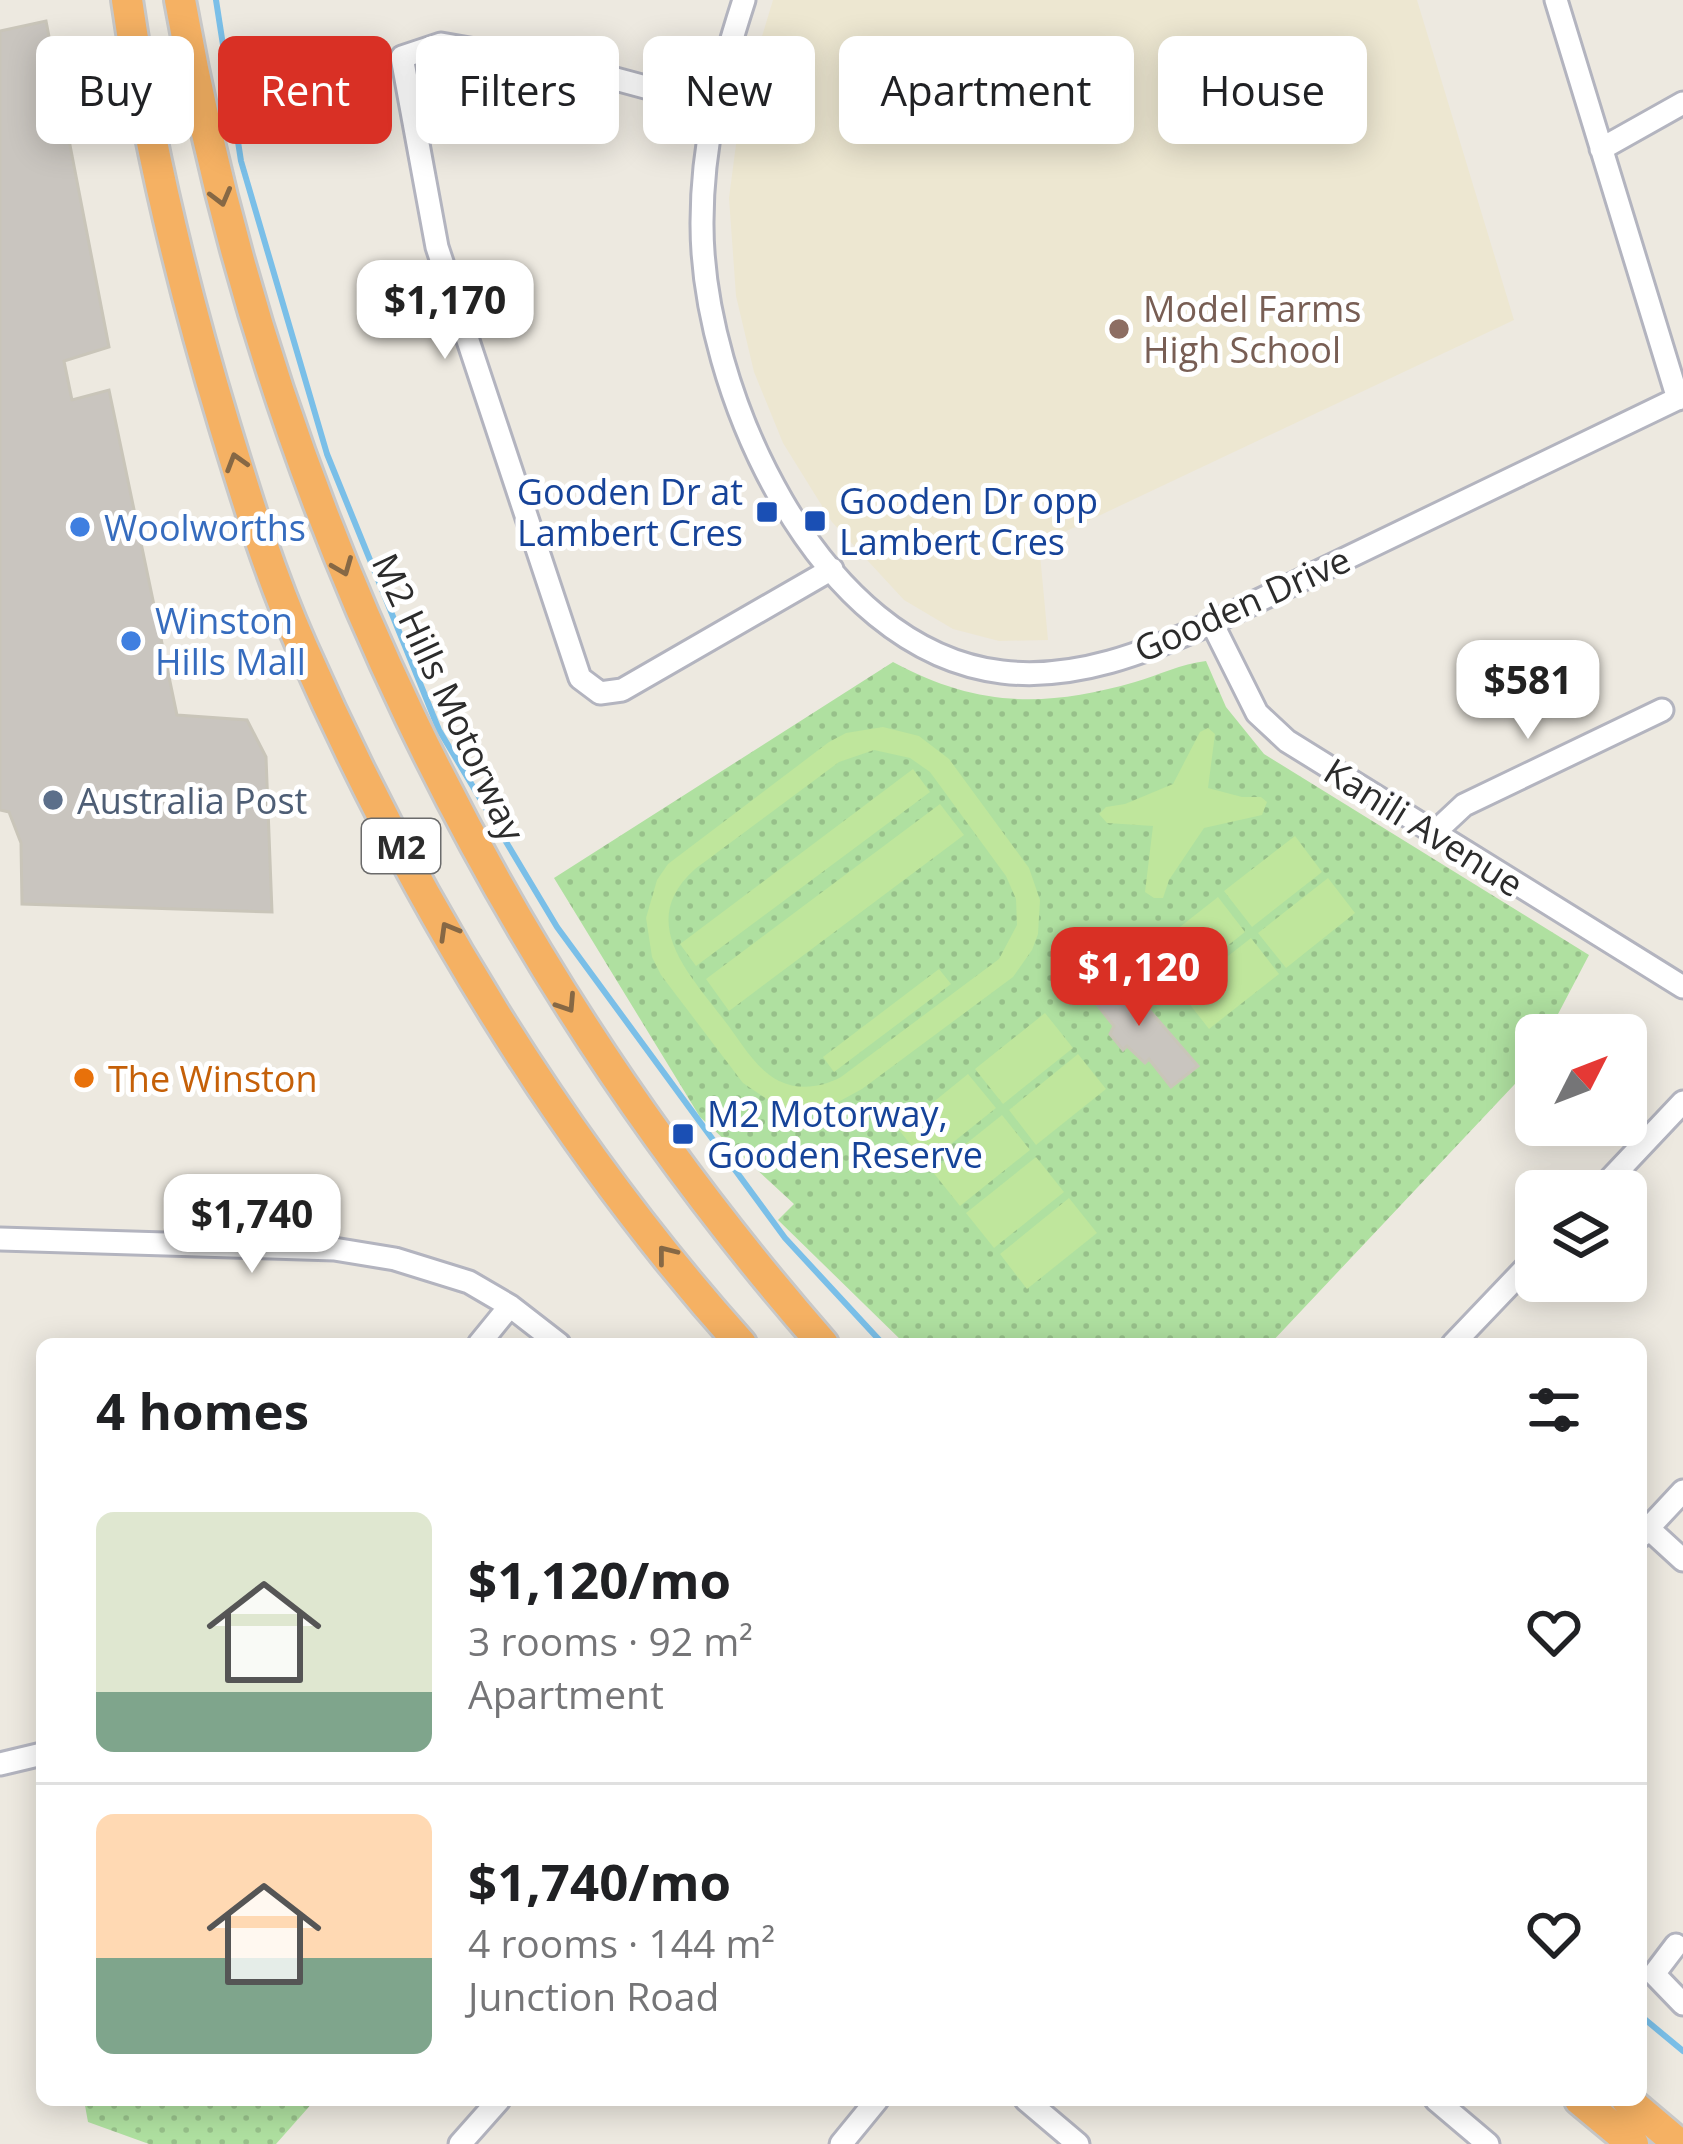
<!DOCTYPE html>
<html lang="en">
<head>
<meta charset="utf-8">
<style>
	body { margin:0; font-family:"Open Sans",sans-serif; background:#f6f6f6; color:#202124; height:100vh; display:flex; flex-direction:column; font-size:45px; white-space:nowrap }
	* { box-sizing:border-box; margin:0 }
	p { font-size:39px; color:#757577 }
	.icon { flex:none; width:66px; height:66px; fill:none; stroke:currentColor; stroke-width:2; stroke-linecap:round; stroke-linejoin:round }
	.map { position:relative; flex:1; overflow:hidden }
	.sheet { position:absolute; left:36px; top:1338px; width:1611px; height:768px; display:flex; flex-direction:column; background:#fff; border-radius:18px; box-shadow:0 6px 30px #0003 }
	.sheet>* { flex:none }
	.hud { position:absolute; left:36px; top:36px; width:1611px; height:108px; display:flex; gap:24px }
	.needle { width:78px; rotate:48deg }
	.fabs { position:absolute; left:1515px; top:1014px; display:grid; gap:24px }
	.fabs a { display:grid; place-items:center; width:132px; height:132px; border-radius:18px; background:#fff; box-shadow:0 6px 30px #0003; font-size:60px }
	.price { position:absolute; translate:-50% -102px; padding:0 27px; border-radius:24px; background:#fff; color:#222; font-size:39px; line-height:78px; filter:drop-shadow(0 3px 6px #0008) }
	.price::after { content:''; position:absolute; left:50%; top:72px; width:36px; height:27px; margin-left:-18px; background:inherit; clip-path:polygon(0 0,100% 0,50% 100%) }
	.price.on { background:#d93025; color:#fff }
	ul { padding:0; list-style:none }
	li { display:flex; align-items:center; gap:36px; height:300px; padding:0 60px }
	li+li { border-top:3px solid #e0e0e0 }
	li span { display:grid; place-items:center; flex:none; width:336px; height:240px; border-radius:18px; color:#555 }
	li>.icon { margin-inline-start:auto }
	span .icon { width:144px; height:144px; fill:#fffc; stroke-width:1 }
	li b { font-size:51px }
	h2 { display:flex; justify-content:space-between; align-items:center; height:144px; padding:0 60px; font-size:51px }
	.chip { padding:0 42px; border-radius:18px; background:#fff; box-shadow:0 6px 30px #0003; font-size:42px; line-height:108px }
	.chip.on { background:#d93025; color:#fff }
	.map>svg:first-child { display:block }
	.education { fill:#ede7d1 }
	.grass { fill:url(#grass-dots) }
	.pitch { fill:#bfe69c; fill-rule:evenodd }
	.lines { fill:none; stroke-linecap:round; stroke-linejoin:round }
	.stream { stroke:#7abfe8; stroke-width:6 }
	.building { fill:#c9c5bf; stroke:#c9c5b9; stroke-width:3 }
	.minor-casing { stroke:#b3b4bf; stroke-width:27 }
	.highway-casing { stroke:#c8c8c8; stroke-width:36 }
	.minor { stroke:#fff; stroke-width:21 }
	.highway { stroke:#f5b163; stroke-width:30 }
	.oneway { stroke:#866845 }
	.education-dot { fill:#8d6e63; stroke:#fff; stroke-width:4.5 }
	.transit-dot { fill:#1a4fb4; stroke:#fff; stroke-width:4.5 }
	.shop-dot { fill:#3f7fe0; stroke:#fff; stroke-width:4.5 }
	.service-dot { fill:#5c6f8a; stroke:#fff; stroke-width:4.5 }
	.food-dot { fill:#e8710a; stroke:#fff; stroke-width:4.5 }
	.labels { text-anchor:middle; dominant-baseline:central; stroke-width:10; stroke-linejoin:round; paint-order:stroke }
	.shield { fill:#fff; stroke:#6b6b6b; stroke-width:3 }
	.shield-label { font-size:33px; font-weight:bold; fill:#2c2c2c }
	.education-label { font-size:36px; fill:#785e54; stroke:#fff; text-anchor:start }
	.transit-label { font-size:36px; fill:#164399; stroke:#fff; text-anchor:start }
	.shop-label { font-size:36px; fill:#366cbe; stroke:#fff; text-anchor:start }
	.street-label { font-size:36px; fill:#2c2c2c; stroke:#fff }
	.service-label { font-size:36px; fill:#4e5e75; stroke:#fff; text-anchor:start }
	.food-label { font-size:36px; fill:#c56008; stroke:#fff; text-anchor:start }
</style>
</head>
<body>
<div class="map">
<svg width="1683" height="2144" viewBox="0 0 1683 2144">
	<defs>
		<pattern id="grass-dots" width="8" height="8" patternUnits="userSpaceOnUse" patternTransform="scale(3)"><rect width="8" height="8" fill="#afe0a0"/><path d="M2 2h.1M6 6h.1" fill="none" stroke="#97c08a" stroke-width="1.8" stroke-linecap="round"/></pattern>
	</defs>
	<rect width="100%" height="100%" fill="#ede9e0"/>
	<path class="education" d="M773,0H1417L1514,320L1039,544L1048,640L999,641L953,629L904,600L832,522L783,443L754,372L736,296L729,198L741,106Z"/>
	<path class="grass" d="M1206,661L1226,707L1264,754L1589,955L1547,1035H1536V1056L1529,1069L1270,1344H905L778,1220L794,1204L700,1117L554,878L893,662C976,707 1045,708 1135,682C1159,675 1181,664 1206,661Z
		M84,2100H315L276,2144H149L88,2122Z"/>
	<path class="pitch" d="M883,727L919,736L949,759L1029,868L1040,900L1038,934L1032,950L1013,977L862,1089L829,1107L792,1109L774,1104L743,1083L661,975L652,957L646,918L657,880L668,864L829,742L846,733ZM874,750L910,758L930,772L1006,876L1016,899L1017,925L999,959L841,1077C822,1087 800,1091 779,1081C755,1069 740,1040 724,1020C689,973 636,922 695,869L839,762Z
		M1208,728L1215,734L1208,788L1242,797H1261L1267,802L1262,815L1204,828L1169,880L1163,898H1154L1145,892L1153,826L1107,823L1099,814L1106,807L1125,804L1173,784L1200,732Z
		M913,769L930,792L696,966L680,944Z
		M940,804L964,835L729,1011L706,979Z
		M1295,836L1322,872L1252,927L1224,891Z
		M1328,878L1355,913L1286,968L1258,933Z
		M1218,897L1245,932L1175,987L1148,952Z
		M1251,938L1279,974L1209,1029L1181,993Z
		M939,969L951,984L834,1072L823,1057Z
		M1045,1013L1073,1048L1003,1104L975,1069Z
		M1078,1054L1106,1089L1036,1145L1009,1110Z
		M968,1074L996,1108L926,1164L899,1130Z
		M1002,1115L1030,1150L960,1206L932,1171Z
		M1036,1157L1064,1192L994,1248L966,1213Z
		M1069,1198L1097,1233L1027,1289L1000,1254Z"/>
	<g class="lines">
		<path class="stream" d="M216,0L241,161L327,454L439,730L557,927L785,1238L883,1344
			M1641,2016L1683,2051"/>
	</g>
	<path class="building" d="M46,21L109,347L64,361L72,400L109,390L177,715L247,720L266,757L272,912L22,904L21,843L9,812L0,810V31Z
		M1104,967L1139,1008L1144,1004L1198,1066L1171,1087L1149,1059L1145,1063L1127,1046L1123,1050L1110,1034L1114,1026L1083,987Z"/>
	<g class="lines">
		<g class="minor-casing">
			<path id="minor" d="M744,0C720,74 702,144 702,222C701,388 817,650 1002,672C1075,681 1147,652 1212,623L1683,396
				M1556,0L1678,399
				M712,105L571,67L441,44L402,57L437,247L580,678L600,693L622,690L832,569
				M1601,149L1683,103
				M1212,623L1257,713L1287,741L1683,987
				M1434,833L1464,805L1662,710
				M1599,1191L1683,1102
				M0,1239L334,1249L395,1259L469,1282L510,1306L559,1344
				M479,1344L510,1306
				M1453,1344L1536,1257
				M1648,1528L1683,1560
				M1641,1536L1683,1491
				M0,1764L42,1754
				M1676,1945L1654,1974L1683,2004
				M1026,2100L1078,2144
				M1436,2100L1488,2144
				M460,2144L499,2100
				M841,2144L877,2100"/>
		</g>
		<g class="highway-casing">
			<path id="highway" d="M127,0C148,144 182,285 224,424C247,500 270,575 302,647C412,897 559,1141 741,1344
				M180,0C268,498 490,963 823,1344
				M1580,2100L1633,2144
				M1627,2100L1679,2144"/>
		</g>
		<use href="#minor" class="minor"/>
		<use href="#highway" class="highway"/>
	</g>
	<defs><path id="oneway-chevron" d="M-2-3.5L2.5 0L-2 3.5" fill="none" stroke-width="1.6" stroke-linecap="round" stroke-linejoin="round" transform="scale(3)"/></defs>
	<g class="oneway">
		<use href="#oneway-chevron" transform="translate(221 197) rotate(75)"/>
		<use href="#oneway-chevron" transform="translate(236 462) rotate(-107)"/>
		<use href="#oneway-chevron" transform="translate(343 567) rotate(68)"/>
		<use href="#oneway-chevron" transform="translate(448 931) rotate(-120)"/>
		<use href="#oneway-chevron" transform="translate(567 1004) rotate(57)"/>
		<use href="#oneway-chevron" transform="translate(666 1254) rotate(-128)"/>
	</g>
	<circle class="education-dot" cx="1119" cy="329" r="12"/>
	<g class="transit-dot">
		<rect x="755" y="500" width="24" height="24" rx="6"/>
		<rect x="803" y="509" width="24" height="24" rx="6"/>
		<rect x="671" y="1122" width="24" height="24" rx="6"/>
	</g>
	<g class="shop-dot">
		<circle cx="80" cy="527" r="12"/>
		<circle cx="131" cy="641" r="12"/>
	</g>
	<circle class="service-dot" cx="53" cy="800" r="12"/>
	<circle class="food-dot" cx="84" cy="1078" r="12"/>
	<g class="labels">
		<rect class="shield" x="362" y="819" width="78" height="54" rx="9"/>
		<g class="shield-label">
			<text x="401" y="846">M2</text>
		</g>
		<g class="education-label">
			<text x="1143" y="308">Model Farms<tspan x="1143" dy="41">High School</tspan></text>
		</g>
		<g class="transit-label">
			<text x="743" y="491" text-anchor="end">Gooden Dr at<tspan x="743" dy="41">Lambert Cres</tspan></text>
			<text x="839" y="500">Gooden Dr opp<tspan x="839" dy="41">Lambert Cres</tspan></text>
			<text x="707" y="1113">M2 Motorway,<tspan x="707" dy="41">Gooden Reserve</tspan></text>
		</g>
		<g class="shop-label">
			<text x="104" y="527">Woolworths</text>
			<text x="155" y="620">Winston<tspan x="155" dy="41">Hills Mall</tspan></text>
		</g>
		<g class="street-label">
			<text transform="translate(1242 604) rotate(-24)">Gooden Drive</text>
			<text transform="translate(449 697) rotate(65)">M2 Hills Motorway</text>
			<text transform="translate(1424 827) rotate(32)">Kanili Avenue</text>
		</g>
		<g class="service-label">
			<text x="77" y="800">Australia Post</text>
		</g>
		<g class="food-label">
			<text x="108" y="1078">The Winston</text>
		</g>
	</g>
</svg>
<div class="fabs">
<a><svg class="needle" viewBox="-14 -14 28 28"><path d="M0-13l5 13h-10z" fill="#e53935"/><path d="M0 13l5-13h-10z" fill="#757577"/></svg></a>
<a><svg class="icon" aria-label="layers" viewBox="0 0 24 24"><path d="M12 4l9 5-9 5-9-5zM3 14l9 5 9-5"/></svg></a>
</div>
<b class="price" style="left:445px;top:362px">$1,170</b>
<b class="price" style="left:1528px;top:742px">$581</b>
<b class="price on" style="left:1139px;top:1029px">$1,120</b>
<b class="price" style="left:252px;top:1276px">$1,740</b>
<div class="hud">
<a class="chip">Buy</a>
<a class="chip on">Rent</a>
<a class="chip">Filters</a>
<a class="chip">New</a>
<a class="chip">Apartment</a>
<a class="chip">House</a>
</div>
<section class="sheet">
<h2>4 homes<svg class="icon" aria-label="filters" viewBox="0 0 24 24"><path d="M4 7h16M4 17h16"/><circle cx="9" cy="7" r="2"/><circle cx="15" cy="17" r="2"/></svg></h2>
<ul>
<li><span style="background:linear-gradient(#dfe7d0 75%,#7fa58c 0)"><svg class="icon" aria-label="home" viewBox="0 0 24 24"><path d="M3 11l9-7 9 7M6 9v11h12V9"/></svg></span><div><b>$1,120/mo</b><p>3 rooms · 92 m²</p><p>Apartment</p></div><svg class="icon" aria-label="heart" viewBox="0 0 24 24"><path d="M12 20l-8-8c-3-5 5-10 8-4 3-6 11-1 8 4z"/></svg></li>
<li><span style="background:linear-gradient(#ffd9b3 60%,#7fa58c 0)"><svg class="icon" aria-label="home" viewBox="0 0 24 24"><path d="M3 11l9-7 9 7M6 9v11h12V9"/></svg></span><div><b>$1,740/mo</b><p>4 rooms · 144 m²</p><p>Junction Road</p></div><svg class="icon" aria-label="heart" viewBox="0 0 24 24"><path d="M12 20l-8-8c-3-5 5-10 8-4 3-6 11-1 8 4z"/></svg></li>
</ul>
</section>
</div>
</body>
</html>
